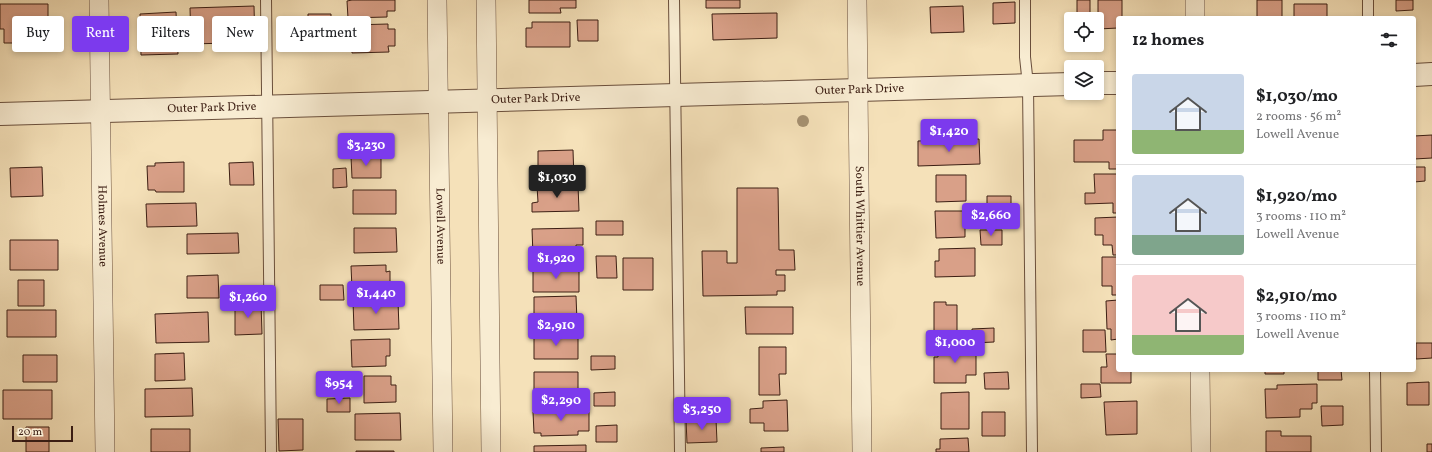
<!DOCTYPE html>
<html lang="en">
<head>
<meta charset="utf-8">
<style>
	body { margin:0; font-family:Vollkorn,serif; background:#f6f6f6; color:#202124; height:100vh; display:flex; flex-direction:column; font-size:15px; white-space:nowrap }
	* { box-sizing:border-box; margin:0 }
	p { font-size:13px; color:#757577 }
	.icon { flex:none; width:22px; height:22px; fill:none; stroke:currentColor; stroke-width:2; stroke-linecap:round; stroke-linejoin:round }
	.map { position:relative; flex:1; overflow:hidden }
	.side { position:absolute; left:1116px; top:16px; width:300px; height:356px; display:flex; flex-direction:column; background:#fff; border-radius:4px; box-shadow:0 2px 6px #0003 }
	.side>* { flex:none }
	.banner { position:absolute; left:12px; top:16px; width:380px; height:36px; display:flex; gap:8px }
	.fabs { position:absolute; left:1064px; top:12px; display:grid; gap:8px }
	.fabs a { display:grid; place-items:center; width:40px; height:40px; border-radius:4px; background:#fff; box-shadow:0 2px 6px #0003; font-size:20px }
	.scale { position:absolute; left:12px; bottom:10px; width:61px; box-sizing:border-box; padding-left:4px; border:2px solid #3c1e13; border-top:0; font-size:11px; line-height:14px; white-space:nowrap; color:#3c1e13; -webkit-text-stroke:3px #f8ecd2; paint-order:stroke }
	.price { position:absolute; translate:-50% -34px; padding:0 9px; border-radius:4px; background:#7c3aed; color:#fff; font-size:13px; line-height:26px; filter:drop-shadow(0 1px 2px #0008) }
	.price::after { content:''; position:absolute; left:50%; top:24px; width:12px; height:9px; margin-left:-6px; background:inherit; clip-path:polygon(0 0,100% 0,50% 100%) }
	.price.selected { background:#222; color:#fff }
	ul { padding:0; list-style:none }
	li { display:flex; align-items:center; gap:12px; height:100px; padding:0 16px }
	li+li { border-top:1px solid #e0e0e0 }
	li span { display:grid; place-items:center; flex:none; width:112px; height:80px; border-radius:4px; color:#555 }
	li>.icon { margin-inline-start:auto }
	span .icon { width:48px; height:48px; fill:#fffc; stroke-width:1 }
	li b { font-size:17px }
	h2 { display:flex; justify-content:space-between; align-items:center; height:48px; padding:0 16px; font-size:17px }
	.pill { padding:0 14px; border-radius:4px; background:#fff; box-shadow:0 2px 6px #0003; font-size:14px; line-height:36px }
	.pill.selected { background:#7c3aed; color:#fff }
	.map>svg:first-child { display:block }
	.building { fill:#d9a088; stroke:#3c1e13 }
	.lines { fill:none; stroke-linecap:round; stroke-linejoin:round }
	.service-casing { stroke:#6a4f3c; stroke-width:12 }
	.minor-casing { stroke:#6a4f3c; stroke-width:20 }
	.tertiary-casing { stroke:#6a4f3c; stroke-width:24 }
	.service { stroke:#f8ecd2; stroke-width:10 }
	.minor { stroke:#f8ecd2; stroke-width:19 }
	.tertiary { stroke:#f8ecd2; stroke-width:22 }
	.tree { fill:#a69172 }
	.labels { text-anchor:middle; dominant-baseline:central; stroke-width:4; stroke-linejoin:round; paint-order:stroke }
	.street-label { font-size:12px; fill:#3c1e13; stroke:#f8ecd2 }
</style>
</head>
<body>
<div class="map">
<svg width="1432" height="452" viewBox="0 0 1432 452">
	<rect width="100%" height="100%" fill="#f5e1b9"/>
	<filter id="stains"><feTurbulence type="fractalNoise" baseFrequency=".005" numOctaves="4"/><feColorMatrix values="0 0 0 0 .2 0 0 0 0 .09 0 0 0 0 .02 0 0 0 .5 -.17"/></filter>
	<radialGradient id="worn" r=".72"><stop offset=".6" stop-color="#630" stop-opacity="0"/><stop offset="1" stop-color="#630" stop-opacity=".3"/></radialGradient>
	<path class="building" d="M352,0H395V11H387V17L348,18L347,1Z
		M529,0H576V8H560L561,13H529Z
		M706,0H740V8H706Z
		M1077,0H1090V13H1077Z
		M1098,0H1122V18H1118V28L1098,29Z
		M1257,0H1282V18H1257Z
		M1396,0H1413V10L1396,11Z
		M1015,2V23L993,24V3Z
		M0,4H48V43H4V29H0Z
		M1294,4H1327V18H1294Z
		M254,6L255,45H228V43L191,44L190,8Z
		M963,6L964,32L931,33L930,7Z
		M176,12L178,54L141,55L140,14Z
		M777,13V38L713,40L712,14Z
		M308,14H331V24H308Z
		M577,20H598V41H578Z
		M532,22H570V47H526V28H532Z
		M388,24V29H395V46H388L389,52L352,53L351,25Z
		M297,26H318L319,44H297Z
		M1103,130H1118V169H1109V162H1074V140H1103Z
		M1432,135V158L1414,159V136Z
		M979,139L980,164L918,166V141Z
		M573,150L574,180L538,181V151Z
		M351,156H381V178H352Z
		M184,162V192H156L155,190H148L147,166H155V163Z
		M253,162L254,185H230L229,163Z
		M42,167L43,196L11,197L10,168Z
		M1414,167H1425V181L1414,182Z
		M346,168L347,187L333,188V169Z
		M1094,174H1118V213H1113V203L1085,204V193H1095Z
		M936,175H966V201L936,202Z
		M578,185L579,211L532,212V203L538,202L537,186Z
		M737,188H778L779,250H794L795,270H776V275H785V291H777V295L703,296L702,251H727V263H737Z
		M353,190H396V214H353Z
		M987,196H1011V207L987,208Z
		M196,203L197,226L147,227L146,204Z
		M935,211H965V237L936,238Z
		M1118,217V255H1113L1112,245H1103V235H1095V218Z
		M596,221H623V235H596Z
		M354,228H396L397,252L354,253Z
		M583,228V245H576V256H533L532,229Z
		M980,230H1002V245H981Z
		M238,233L239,253L187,254V234Z
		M10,240H58V270H10Z
		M975,248V276L935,277V261H939V249Z
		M596,256H616L617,278H597Z
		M1102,257H1118V295H1112V286H1102Z
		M623,258H653V290H623Z
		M386,265V272L390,271V288L352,289L351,266Z
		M533,267H579V292H533Z
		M218,275L219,298H187V276Z
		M18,280H44V306H18Z
		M320,285H343L344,300H320Z
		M576,296L577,321L534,322V297Z
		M1118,300V339L1111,340V329H1107L1106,301Z
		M353,301H398L399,329L354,330Z
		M934,302H946V305H957V335H945V332H934Z
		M261,303L262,334L235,335V304Z
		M745,307H793V334H746Z
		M7,310H56V337H7Z
		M208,312L209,342L156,343L155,314Z
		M994,328V342L972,343V329Z
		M1083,330H1105L1106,352H1083Z
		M534,335H578V359H534Z
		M390,339V356H386V366L352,367L351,340Z
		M1416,343H1432V358L1416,359Z
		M938,346H976V375H966V383H934V357H938Z
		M759,347H786V374H779L780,395H759Z
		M184,353L185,380L155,381V354Z
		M1106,354H1118V370H1131V383H1101V367H1107Z
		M23,355H57V382H23Z
		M591,356H615V369L591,370Z
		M1265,370H1284V374H1265Z
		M1318,370H1341L1342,380H1318Z
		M534,372H578V396L534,397Z
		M1008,372L1009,389H985L984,373Z
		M364,376H391V385H396V402L364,403Z
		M1429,382V405H1407V383Z
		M1081,384H1100L1101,397L1081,398Z
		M1317,384V403H1312V409H1300V417L1266,418L1265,389H1277V385Z
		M192,388L193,416L145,417V389Z
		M3,390H52V419H3Z
		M615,392V406H594V393Z
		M969,392V429H941V393Z
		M350,398V412H327V399Z
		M787,400L788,431H764V423H750V409L763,408V401Z
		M1137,401V434L1106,435L1104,402Z
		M1321,406H1343V425L1322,426Z
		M577,408V412H589V431H578V435L541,436V433H534L533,412H540V409Z
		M982,412H1005V436H982Z
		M400,413L401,440H355V414Z
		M278,419H303V450L279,451Z
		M716,419L717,442L687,443L686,420Z
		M617,425V442H596V426Z
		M26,427H49V452H26Z
		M151,429H190V452H151Z
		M1266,431H1281V436H1311V452H1266Z
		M968,438L969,452H936V449H940V439Z
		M1427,444H1432V452H1427Z
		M586,445V452H534V446Z
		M784,447V452H761V448Z
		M356,451H394V452H356Z"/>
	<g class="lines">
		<g class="service-casing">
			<path id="service" d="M266,0L271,452
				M674,0L680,452
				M1025,0V57L1028,85L1032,452
				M1368,0V18
				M1375,370L1376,452"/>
		</g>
		<g class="minor-casing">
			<g id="minor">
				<path id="s1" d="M99,0L105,452"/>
				<path id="s2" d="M437,0L443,452"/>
				<path d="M486,0L491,452"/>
				<path id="s3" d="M857,0L862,452"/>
				<path d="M1195,0V18"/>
				<path d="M1200,370L1201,452"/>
			</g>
		</g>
		<g class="tertiary-casing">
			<g id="tertiary">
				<path d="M1414,75L1432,74"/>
				<path d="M1097,83H1118"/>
				<path id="s4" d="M0,114L1071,84"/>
			</g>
		</g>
		<use href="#service" class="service"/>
		<use href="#minor" class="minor"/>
		<use href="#tertiary" class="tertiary"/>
	</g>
	<circle class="tree" cx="803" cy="121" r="6"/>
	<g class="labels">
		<g class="street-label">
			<text stroke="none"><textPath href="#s4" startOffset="860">Outer Park Drive</textPath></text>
			<text stroke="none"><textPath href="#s4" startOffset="536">Outer Park Drive</textPath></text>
			<text stroke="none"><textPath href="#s4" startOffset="212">Outer Park Drive</textPath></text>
			<text stroke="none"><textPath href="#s1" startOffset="226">Holmes Avenue</textPath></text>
			<text stroke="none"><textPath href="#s2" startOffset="226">Lowell Avenue</textPath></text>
			<text stroke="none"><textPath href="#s3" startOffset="226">South Whittier Avenue</textPath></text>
		</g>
	</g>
	<rect width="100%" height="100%" filter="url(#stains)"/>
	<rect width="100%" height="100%" fill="url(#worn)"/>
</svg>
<div class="fabs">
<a><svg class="icon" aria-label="locate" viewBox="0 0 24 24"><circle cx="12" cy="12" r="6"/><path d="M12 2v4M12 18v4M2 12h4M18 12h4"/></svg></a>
<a><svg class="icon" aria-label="layers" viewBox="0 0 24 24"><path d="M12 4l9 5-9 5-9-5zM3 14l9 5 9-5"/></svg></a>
</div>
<div class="scale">20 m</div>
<b class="price" style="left:949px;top:153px">$1,420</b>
<b class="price" style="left:366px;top:167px">$3,230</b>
<b class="price selected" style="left:557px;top:199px">$1,030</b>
<b class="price" style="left:991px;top:237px">$2,660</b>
<b class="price" style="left:556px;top:280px">$1,920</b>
<b class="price" style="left:376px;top:315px">$1,440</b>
<b class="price" style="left:248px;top:319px">$1,260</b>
<b class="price" style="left:556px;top:347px">$2,910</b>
<b class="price" style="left:955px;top:364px">$1,000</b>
<b class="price" style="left:339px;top:405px">$954</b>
<b class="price" style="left:561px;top:422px">$2,290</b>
<b class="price" style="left:702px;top:431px">$3,250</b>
<div class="banner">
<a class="pill">Buy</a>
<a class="pill selected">Rent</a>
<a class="pill">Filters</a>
<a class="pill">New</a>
<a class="pill">Apartment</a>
</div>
<section class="side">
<h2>12 homes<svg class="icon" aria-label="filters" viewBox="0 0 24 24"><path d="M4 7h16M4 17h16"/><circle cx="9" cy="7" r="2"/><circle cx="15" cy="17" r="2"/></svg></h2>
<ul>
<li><span style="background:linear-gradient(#c9d6e8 70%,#8fb573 0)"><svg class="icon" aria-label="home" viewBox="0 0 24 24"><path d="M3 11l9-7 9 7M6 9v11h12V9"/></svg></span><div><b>$1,030/mo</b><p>2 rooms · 56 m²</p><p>Lowell Avenue</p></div></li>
<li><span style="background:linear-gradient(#c9d6e8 75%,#7fa58c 0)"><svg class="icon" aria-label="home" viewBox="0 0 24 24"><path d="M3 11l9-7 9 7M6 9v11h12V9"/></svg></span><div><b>$1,920/mo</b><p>3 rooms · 110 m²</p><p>Lowell Avenue</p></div></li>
<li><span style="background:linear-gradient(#f6c9c9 75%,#8fb573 0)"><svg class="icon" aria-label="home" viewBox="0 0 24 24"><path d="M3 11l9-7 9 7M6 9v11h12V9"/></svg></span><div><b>$2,910/mo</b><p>3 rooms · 110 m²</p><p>Lowell Avenue</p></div></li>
</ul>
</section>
</div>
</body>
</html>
